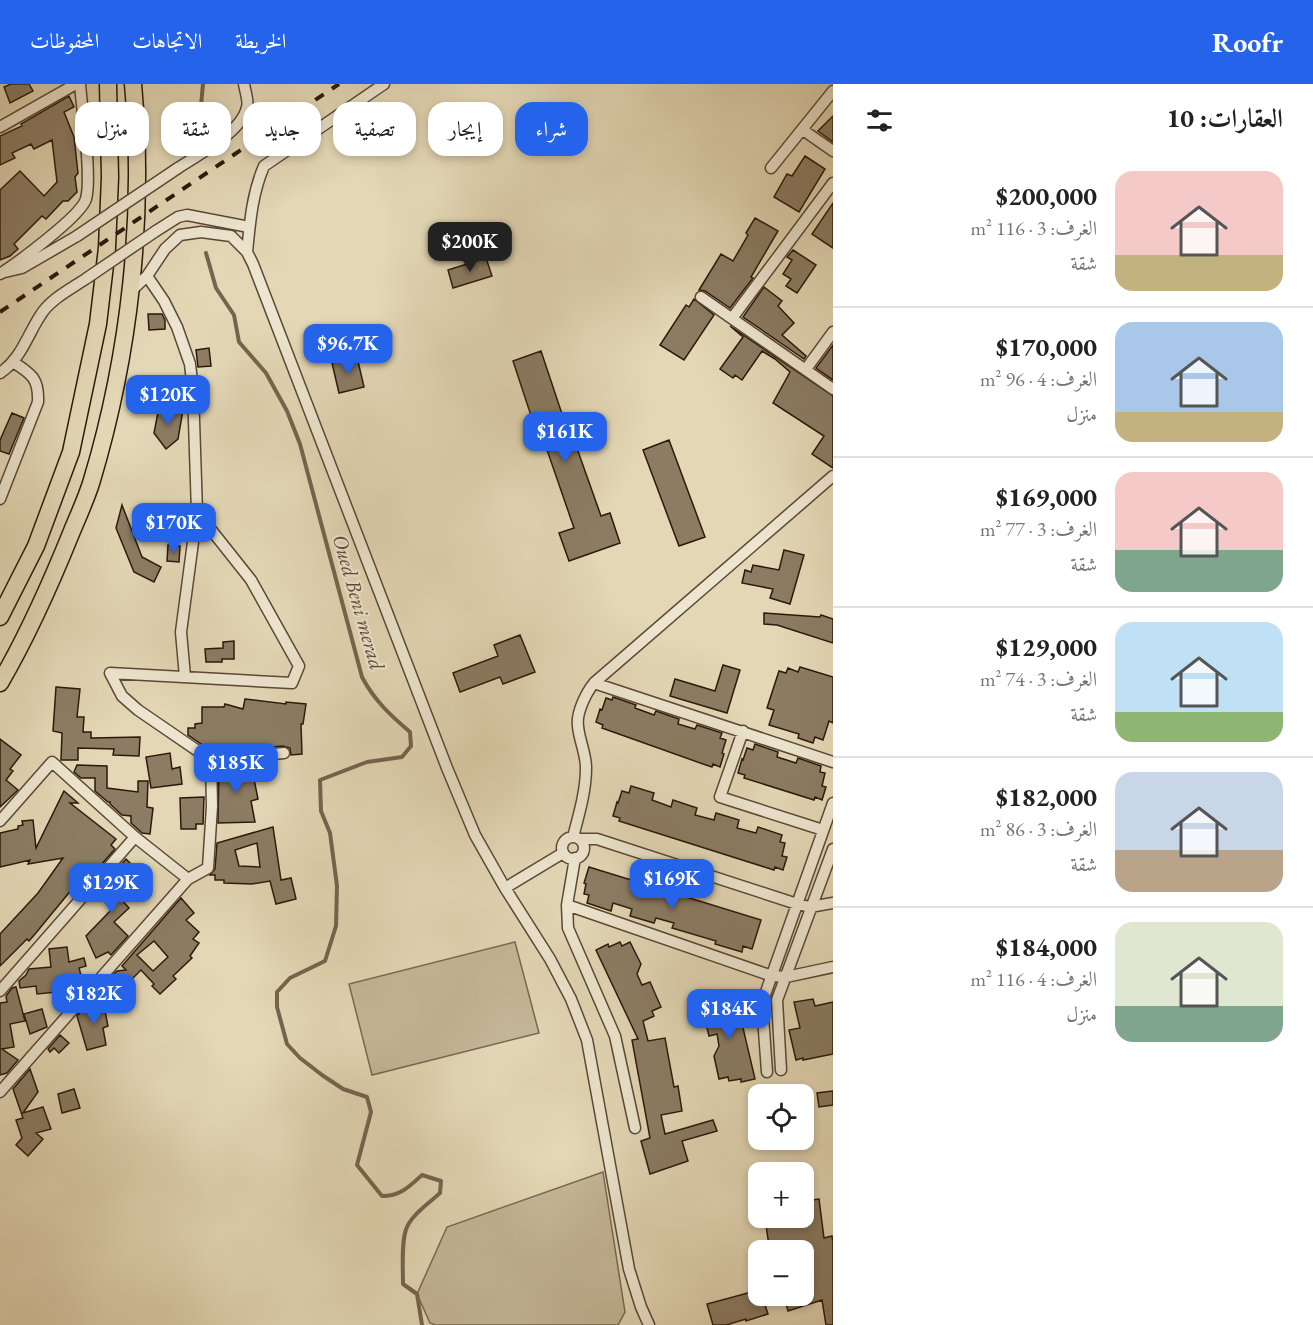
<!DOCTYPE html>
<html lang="ar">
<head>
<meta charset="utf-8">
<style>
	body { margin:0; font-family:"EB Garamond",Amiri,serif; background:#f2f2f2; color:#222; direction:rtl; height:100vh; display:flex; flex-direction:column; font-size:22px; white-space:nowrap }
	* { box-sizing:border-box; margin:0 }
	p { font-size:20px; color:#767676 }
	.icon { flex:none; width:33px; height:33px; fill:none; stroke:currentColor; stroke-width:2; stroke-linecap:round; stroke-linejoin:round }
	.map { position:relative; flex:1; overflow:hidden; direction:ltr }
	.side { display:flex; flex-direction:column; background:#fff; width:480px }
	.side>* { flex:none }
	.top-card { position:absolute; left:18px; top:18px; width:570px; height:54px; direction:rtl; display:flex; gap:12px }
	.tools { position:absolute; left:748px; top:1000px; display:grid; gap:12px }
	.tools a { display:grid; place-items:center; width:66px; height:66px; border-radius:12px; background:#fff; box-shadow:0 3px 9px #0003; font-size:30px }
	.price { position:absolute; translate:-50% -51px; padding:0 14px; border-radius:12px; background:#2563eb; color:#fff; font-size:20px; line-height:39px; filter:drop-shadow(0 2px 3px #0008) }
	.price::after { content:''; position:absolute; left:50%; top:36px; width:18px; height:14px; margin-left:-9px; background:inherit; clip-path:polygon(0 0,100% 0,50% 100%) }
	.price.selected { background:#222; color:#fff }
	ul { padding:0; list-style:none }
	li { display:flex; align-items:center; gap:18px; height:150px; padding:0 30px }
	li+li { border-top:2px solid #e0e0e0 }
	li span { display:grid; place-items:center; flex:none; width:168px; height:120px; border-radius:18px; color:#555 }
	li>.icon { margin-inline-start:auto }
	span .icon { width:72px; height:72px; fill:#fffc; stroke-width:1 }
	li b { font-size:26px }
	h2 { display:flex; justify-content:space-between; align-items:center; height:72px; padding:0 30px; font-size:26px }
	.pill { padding:0 21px; border-radius:18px; background:#fff; box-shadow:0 3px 9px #0003; font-size:21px; line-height:54px }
	.pill.selected { background:#2563eb; color:#fff }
	header { display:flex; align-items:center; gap:36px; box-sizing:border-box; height:84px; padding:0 30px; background:#2563eb; color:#fff }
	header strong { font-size:28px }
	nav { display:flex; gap:33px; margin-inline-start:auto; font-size:21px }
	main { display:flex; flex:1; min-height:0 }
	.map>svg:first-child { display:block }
	.green { fill:#c4b798; stroke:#786852; stroke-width:1.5 }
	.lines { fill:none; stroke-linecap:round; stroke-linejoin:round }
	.stream { stroke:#75644e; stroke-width:4 }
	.building { fill:#8b7c63; stroke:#2c190b; stroke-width:1.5; fill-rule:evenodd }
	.minor-casing { stroke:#5a4836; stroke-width:13 }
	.trunk-casing { stroke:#2c190b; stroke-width:19 }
	.minor { stroke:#ede5cf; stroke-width:10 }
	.trunk { stroke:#e3d7b5; stroke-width:16 }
	.rail { stroke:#2c190b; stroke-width:4; stroke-dasharray:10 10; stroke-linecap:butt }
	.minor-bridge-casing { stroke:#5a4836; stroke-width:13; stroke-linecap:butt }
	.minor-bridge { stroke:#ede5cf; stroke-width:10 }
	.labels { text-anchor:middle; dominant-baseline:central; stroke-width:4.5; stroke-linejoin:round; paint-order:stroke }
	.water-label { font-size:21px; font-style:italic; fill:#5c4b38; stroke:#ede5cf }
</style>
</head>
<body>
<header>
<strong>Roofr</strong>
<nav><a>الخريطة</a><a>الاتجاهات</a><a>المحفوظات</a></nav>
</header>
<main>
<section class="side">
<h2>العقارات: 10<svg class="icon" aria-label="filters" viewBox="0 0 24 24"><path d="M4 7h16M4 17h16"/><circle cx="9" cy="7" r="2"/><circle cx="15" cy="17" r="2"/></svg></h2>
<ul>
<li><span style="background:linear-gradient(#f6c9c9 70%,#c2b280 0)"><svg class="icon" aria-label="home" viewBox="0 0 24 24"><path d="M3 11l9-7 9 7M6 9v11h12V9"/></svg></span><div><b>$200,000</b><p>الغرف: 3 · 116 m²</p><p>شقة</p></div></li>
<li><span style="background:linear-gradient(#a9c7e8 75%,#c2b280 0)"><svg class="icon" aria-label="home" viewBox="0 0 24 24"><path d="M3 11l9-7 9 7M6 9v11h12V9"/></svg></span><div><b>$170,000</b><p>الغرف: 4 · 96 m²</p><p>منزل</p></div></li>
<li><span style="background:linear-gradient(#f6c9c9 65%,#7fa58c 0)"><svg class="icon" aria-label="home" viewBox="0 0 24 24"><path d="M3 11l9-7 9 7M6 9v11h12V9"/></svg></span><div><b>$169,000</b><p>الغرف: 3 · 77 m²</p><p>شقة</p></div></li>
<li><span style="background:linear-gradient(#bfe0f5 75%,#8fb573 0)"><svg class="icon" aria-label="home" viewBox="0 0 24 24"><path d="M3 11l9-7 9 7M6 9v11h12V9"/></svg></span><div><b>$129,000</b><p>الغرف: 3 · 74 m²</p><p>شقة</p></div></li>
<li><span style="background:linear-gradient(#c9d6e8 65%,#b9a48a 0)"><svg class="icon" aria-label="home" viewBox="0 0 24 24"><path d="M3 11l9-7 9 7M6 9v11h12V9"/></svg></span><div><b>$182,000</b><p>الغرف: 3 · 86 m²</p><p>شقة</p></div></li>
<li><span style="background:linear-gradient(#dfe7d0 70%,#7fa58c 0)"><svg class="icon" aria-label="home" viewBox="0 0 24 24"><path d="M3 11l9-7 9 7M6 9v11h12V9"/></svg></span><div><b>$184,000</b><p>الغرف: 4 · 116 m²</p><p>منزل</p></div></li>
</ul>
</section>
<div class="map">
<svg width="833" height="1241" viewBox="0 0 833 1241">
	<rect width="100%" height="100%" fill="#e3d7b5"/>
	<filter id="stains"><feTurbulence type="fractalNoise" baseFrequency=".00333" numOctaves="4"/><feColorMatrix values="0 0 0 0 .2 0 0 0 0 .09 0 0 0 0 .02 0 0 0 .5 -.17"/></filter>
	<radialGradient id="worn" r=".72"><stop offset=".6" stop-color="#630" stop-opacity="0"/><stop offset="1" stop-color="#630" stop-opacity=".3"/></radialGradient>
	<path class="green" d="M515,858L539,949L372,991L349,900Z
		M603,1088L625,1228L618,1241H435L430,1239L417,1210L447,1143Z"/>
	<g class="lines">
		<path class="stream" d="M195,63L200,32L203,0
			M206,169L216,204L234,231L239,258L266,289L287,327L300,360L362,593C374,616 390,631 410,648L411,662L402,673L367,678L320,696L321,727L330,749L337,802L336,842L325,877L290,894L277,908V923L287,960L300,974L322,991L343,1005L367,1013L371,1028L357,1081L382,1112C400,1112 409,1103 422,1091L441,1097L440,1109C429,1119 413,1130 407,1143C401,1155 403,1186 403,1200L417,1210L422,1241"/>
	</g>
	<path class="building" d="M11,0H29L33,7L10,19L4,3Z
		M69,12L74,23L64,28L74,53L78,89L75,93L77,108L68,117H63L46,135L42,132L14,160L18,165L10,172L0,176V106L20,87L44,112L57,98L52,56L34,65L31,60L12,69L15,74L0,81V52L22,42L21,40Z
		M833,32V58L818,47Z
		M805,72L825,85L799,128L774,113L787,90L792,92Z
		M833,119V164L812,150Z
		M755,134L778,147L751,193L753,194L730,224L705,207L699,206L721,170L733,177L748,151L746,149Z
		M793,166L816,181L797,209L786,202L791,195L783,190L792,176L787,173Z
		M486,174L492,192L453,204L448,186Z
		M764,203L782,217L778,222L794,239L782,251L806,272L804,275L743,233Z
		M694,215L714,231L684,276L660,261L686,221L689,223Z
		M148,230H162L165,236V245L149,246Z
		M730,242L833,312V384L812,370L824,352L773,319L790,288L775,275L762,267L742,296L735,291L733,294L720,285L743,253Z
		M833,261V296L816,284Z
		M209,264L211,282L198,283L196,266Z
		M541,267L571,357L574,356L601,432L610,429L620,459L569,477L559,449L574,444L545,360L541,362L513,277Z
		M357,273L364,303L339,309L332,279Z
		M159,323L183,326L178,355L166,365L154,349Z
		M12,329L24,334L9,370L0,367V356Z
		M669,356L705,453L679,462L643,366Z
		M122,421L142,473L161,483L154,498L134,488L116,444Z
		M168,461L180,462L179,478L167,477Z
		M784,466L804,471L790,520L770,514L773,505L742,499L745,486L751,488L753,481L779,486Z
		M764,529L820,533L821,531L833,535V559L777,541L764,540Z
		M520,551L535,588L503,600L500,593L460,608L453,589L498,572L494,561Z
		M234,557V575H222V578H206L205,565L223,564V558Z
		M723,581L740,586L727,629L670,612L675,595L715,607Z
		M800,583L833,593V639L829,637L823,656L815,653L813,659L798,654L799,650L769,641L774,626L767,624L779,587L786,589L788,584L798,588Z
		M56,603L80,605L77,633H84L83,648H91V654L140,653L139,672L113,671L114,665L78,664V676H61L62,649L53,647Z
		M613,613L636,621L635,624L654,631L656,627L679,635L678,640L695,645L697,641L722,649L720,654L726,656L722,669L724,670L720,683L713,680L712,683L703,680L602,644L603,641L596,638L600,625L602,626L606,614L612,616Z
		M245,615L286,620V618L306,620L303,640H301L302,670L291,671L290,664L283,662L213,668L188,651V644H195V640L202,639V623H224L225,620L243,625Z
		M0,655L21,671L10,685L13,687L6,696L18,706L0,723Z
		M755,660L778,668L777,673L796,679L798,674L821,682L820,688L825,689L822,702L826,703L822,716L815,713L814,716L744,694L745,691L738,689L742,675L743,676L747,664L753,666Z
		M170,669L172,685L180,683L182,700L151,704L146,673Z
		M251,680L258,715L251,717L255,738L218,739L219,683Z
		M77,681L107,682V704L138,708V697H148L147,723L153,724L150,750L142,749L131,739V732L122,731L110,720V718H108L95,707V694H81L74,688Z
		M631,702L654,709L652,716L671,723L673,716L697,724L695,731L714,736L716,729L739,736L737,744L756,749L758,743L782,751L780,758L785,759L782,772L787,773L783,786L775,783L774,786L619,737L620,734L613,732L617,718L618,719L622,707L629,709Z
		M64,707L78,719H70L116,755L111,761L115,765L86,798L82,793L35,850L29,857L27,855L0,882V850L38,809L63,774L28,780L30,776L0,783V749L18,745V742L23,741L22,737L33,736L36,764Z
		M204,713L203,740H196V745H181L180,714Z
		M273,743L281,796L291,794L296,815L276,820L270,797L252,800L224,799V796H215V791H210L215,785L217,759ZM257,759L260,783L239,782L235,766Z
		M126,775L136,785L117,806L121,810L118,812L129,824L114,838L128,852L111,871L108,868L96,874L86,852L112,825L96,809Z
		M589,783L761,836L752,865L743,862L742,868L715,860L716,857L672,844L674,839L656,834L654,839L630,832L632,825L613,819L611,827L587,819L589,811L584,810L586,800L584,799Z
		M181,814L194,829L186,836L199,848L193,855L199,859L190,872L192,874L173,892L176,895L160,910L152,902L154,900L141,886L128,899L130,920L114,923L111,896H113L112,892L117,887L126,886L122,882ZM154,857L168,873L153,887L137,871Z
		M620,858L622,862L630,858L641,880L637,890L642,901L650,898L661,923L652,927L654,932L643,937L648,957L665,954L674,1003L678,1002L682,1027L661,1031L665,1050L713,1036L717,1047L682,1057L688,1077L650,1090L641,1057L650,1054L632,956L638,955L596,866L608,860L609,863Z
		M67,863L69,878L84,874L86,882L79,884L84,902L67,907L37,910L36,902L20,904L19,897L26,891L29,885L51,883L49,865Z
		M16,903L25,937L10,940L14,963L2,965L18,976L7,989L0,991V919L7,918L6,912L12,904Z
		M735,910L755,995L741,998V995L729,997L728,993L719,995L714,972L719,962L717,950L709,952L703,927L706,925L713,923L711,918L724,915L723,912Z
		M813,915L815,922L833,918V970L803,976V974L796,976L789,946L800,944L794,918Z
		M103,917L108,942L103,944L106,961L87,966L77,932L81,927L88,926L87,921Z
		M42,925L47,943L30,950L24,930Z
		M60,951L69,959L59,969L54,964L50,968L48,965Z
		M30,985L38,1008L23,1029L43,1023L51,1045L36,1049L43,1055L28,1072L16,1061L22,1054L16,1036L23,1034L13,1005Z
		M74,1005L80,1024L62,1029L58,1010Z
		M833,1007V1021L819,1023L817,1009Z
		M819,1115L824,1154L832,1152L833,1158V1241H826L822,1216L788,1227L784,1212H804V1167H771L768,1155L765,1134H804V1117Z
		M759,1206V1212H762L768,1230L746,1237V1235L726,1241H713L707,1220Z"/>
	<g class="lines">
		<g class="minor-casing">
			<path id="minor" d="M0,43L76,0
				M803,46L833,67
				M178,84C199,70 242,48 247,23C249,17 245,7 244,0
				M771,84L833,7
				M156,147L178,133L187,131L249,143
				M247,168C250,138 252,110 264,82L384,0
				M5,188L22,184L77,152
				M0,190C17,179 81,132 86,115C92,92 82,27 80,0
				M147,192L164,217L177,243L190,280L193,306L197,428L181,548L185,593
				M132,206L147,192L165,165L180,151L201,148L231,152L247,168L253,180L447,684L475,751L505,804L550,875L571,915L587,956L629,1185L641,1223L649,1241
				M701,213L833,305
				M733,233L833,99
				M806,285L833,248
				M0,289C21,275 27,252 40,232C50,215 71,205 87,194
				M0,415L38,318C39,295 32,290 13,278
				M197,428L251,496L299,582L292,599L110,589L122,612L138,626L211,676L284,669
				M594,599L833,678
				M743,647L720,713L823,746
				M0,737L52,678L135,753L188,795
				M573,753C579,730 586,707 586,684C586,669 579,656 578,642C576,629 586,609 594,599L833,392
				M562 764a11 11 0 1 1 22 0a11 11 0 1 1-22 0Z
				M580,755H597L797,820L810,823L833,819
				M575,774L567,821L568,844L615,952L635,1044
				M505,804L563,769
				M567,821L772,892L786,893L833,883
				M0,907L135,753
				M781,986L777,916L833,765
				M767,988L762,919L833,719
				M0,1008L188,795L208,784L212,722L211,676"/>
		</g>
		<g class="trunk-casing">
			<path id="trunk" d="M0,533L36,462L71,368L98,240L107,164L110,93L108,0
				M0,599C28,551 51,499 72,447C79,430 87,413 92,396C130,269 145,132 133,0"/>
		</g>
		<use href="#minor" class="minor"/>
		<use href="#trunk" class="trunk"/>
		<path class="rail" d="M0,228L339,0"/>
		<g class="minor-bridge-casing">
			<path id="minor-bridge" d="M77,152L178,84
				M87,194L156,147"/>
		</g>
		<use href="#minor-bridge" class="minor-bridge"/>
	</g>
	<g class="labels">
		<g class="water-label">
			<text transform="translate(359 518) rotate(74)">Oued Beni merad</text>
		</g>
	</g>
	<rect width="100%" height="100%" filter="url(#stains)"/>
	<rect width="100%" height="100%" fill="url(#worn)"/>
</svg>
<div class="tools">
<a><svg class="icon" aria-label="locate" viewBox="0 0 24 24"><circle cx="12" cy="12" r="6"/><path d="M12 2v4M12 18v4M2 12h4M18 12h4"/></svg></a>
<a>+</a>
<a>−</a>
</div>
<b class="price selected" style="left:470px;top:189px">$200K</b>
<b class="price" style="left:348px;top:291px">$96.7K</b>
<b class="price" style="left:168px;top:342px">$120K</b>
<b class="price" style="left:565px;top:379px">$161K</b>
<b class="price" style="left:174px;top:470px">$170K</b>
<b class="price" style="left:236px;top:710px">$185K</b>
<b class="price" style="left:672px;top:826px">$169K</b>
<b class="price" style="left:111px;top:830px">$129K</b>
<b class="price" style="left:94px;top:941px">$182K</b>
<b class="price" style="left:729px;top:956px">$184K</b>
<div class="top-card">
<a class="pill selected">شراء</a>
<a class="pill">إيجار</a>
<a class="pill">تصفية</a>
<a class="pill">جديد</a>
<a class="pill">شقة</a>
<a class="pill">منزل</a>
</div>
</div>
</main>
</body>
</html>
